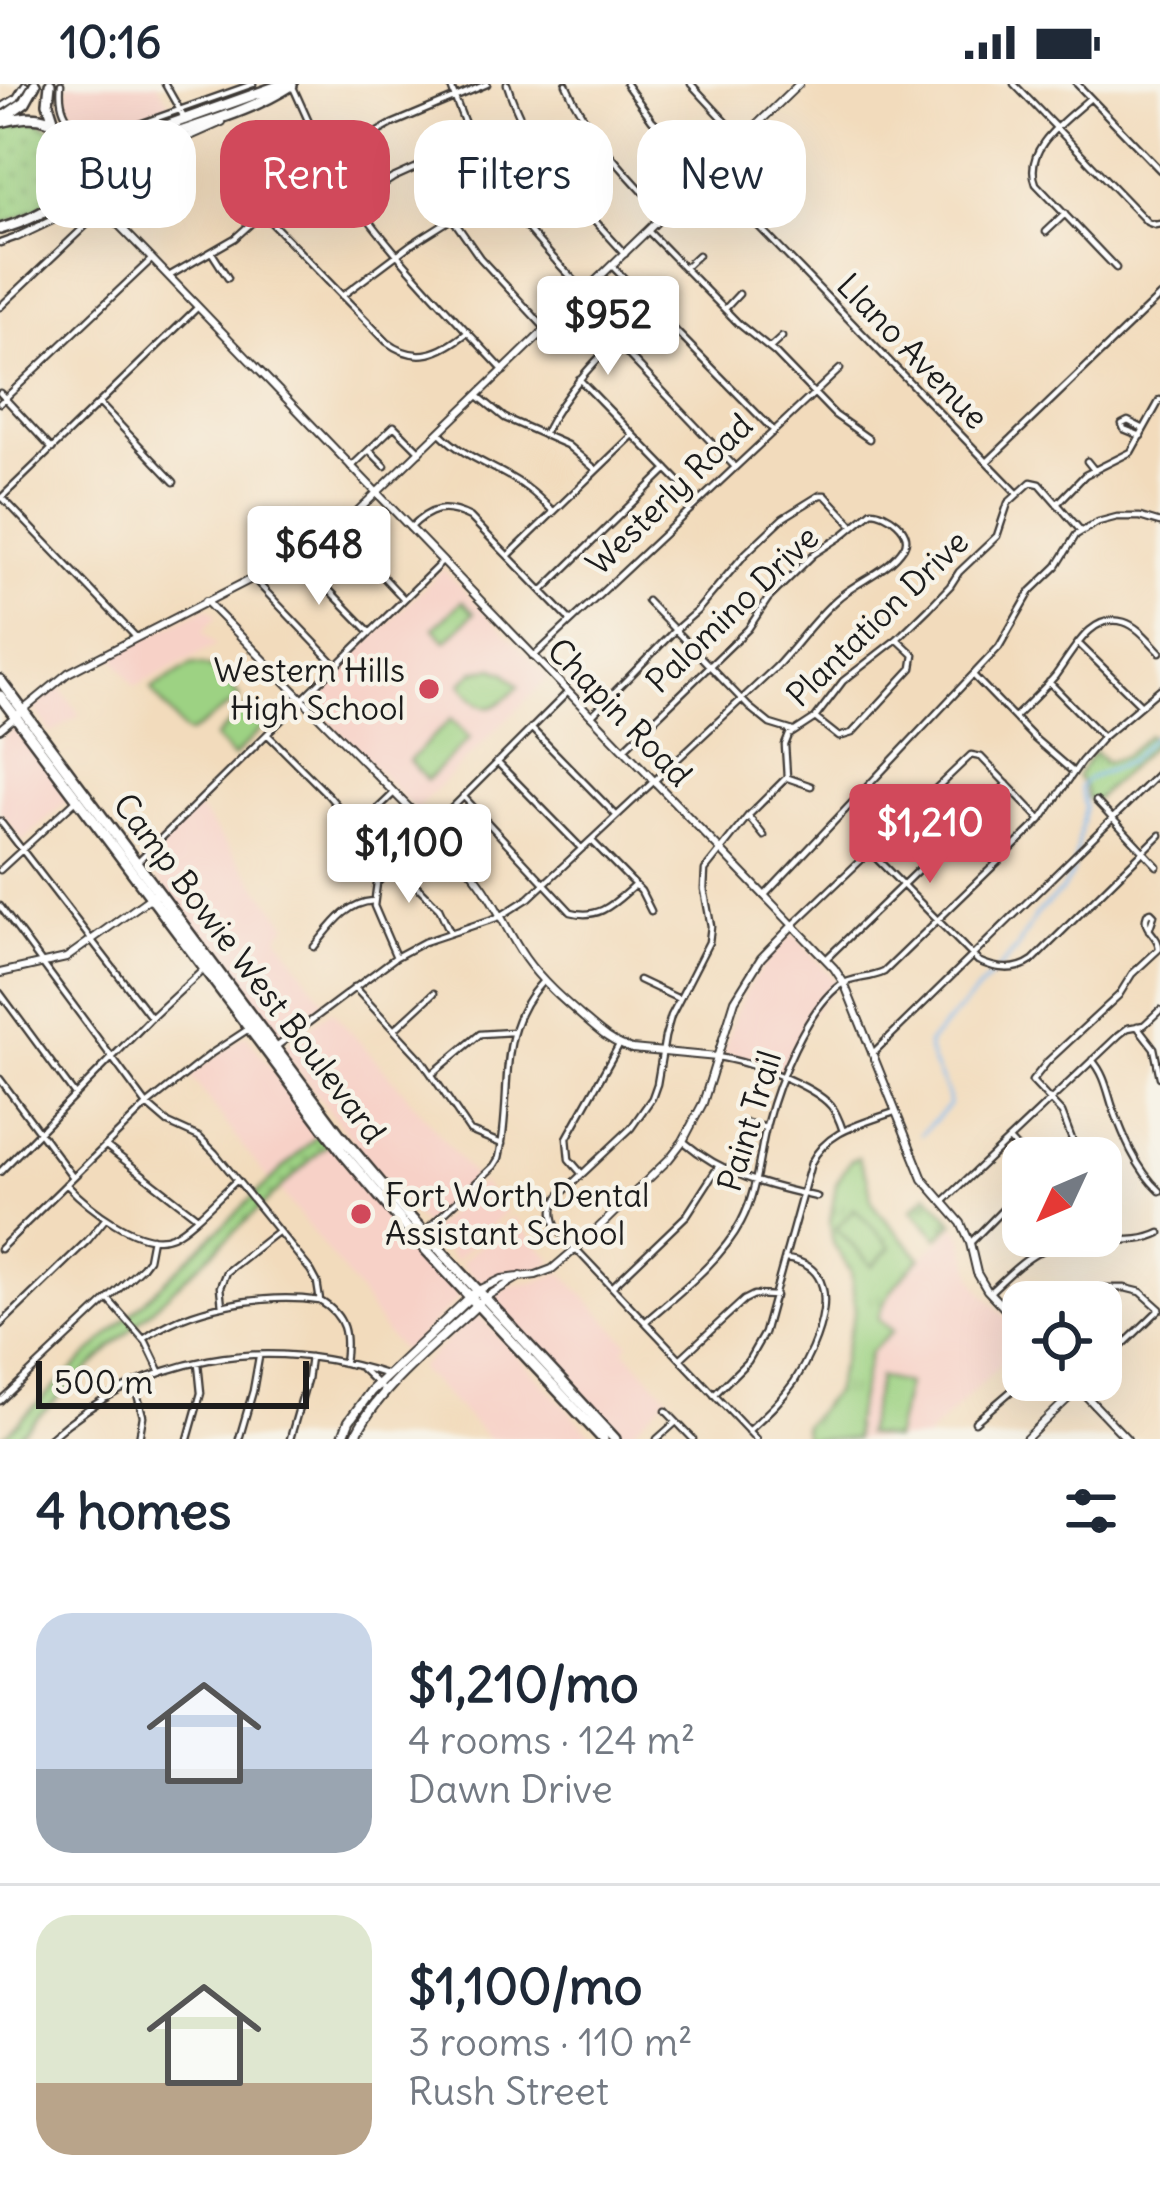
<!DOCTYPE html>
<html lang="en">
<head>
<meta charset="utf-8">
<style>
	body { margin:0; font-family:Delius,sans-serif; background:#f6f6f7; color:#1f2937; height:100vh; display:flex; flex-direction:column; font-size:45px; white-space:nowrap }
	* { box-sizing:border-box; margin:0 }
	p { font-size:39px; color:#747a83 }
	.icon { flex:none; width:66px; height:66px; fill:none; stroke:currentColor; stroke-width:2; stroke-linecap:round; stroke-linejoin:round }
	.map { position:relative; height:1355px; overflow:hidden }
	.panel { display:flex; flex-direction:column; background:#fff; flex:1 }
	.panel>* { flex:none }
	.guide { position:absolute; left:36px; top:36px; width:1089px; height:108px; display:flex; gap:24px }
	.needle { width:78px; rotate:226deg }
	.fabs { position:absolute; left:1002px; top:1053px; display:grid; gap:24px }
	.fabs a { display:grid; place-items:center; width:120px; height:120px; border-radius:24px; background:#fff; box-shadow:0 12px 48px #0002; font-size:60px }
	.scale { position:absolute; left:36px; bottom:30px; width:273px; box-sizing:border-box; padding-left:12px; border:6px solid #1c1c1c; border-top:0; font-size:33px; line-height:42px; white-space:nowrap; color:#1c1c1c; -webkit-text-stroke:9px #f7f3e8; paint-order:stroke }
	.price { position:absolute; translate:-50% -102px; padding:0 27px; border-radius:12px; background:#fff; color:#222; font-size:39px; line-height:78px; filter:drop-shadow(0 3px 6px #0008) }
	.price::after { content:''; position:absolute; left:50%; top:72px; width:36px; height:27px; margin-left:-18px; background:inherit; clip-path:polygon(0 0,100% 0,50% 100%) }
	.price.active { background:#d1495b; color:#fff }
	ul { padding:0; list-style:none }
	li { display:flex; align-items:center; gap:36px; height:300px; padding:0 36px }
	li+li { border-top:3px solid #e0e1e3 }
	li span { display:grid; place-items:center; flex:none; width:336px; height:240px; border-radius:36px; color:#555 }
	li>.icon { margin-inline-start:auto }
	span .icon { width:144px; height:144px; fill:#fffc; stroke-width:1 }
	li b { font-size:51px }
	h2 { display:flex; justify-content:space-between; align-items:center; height:144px; padding:0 36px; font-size:51px }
	.tag { padding:0 42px; border-radius:36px; background:#fff; box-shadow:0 12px 48px #0002; font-size:42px; line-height:108px }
	.tag.active { background:#d1495b; color:#fff }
	.status { display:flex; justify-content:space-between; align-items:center; height:84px; padding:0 60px; background:#fff; direction:ltr }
	.status svg { height:33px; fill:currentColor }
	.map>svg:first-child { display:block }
	.built { fill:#f7d1c7 }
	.grass { fill:url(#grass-dots); stroke:#5c7750; stroke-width:3 }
	.cemetery { fill:url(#cemetery-stones); stroke:#5c7750; stroke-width:3 }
	.park { fill:url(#park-tufts); stroke:#5c7750; stroke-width:3 }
	.pitch { fill:#9dd283; stroke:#5c7750; stroke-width:3 }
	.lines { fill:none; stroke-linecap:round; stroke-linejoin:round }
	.stream { stroke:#7bb9ef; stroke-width:3 }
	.minor-casing { stroke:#3c3934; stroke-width:9 }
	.tertiary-casing { stroke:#3c3934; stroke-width:10 }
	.secondary-casing { stroke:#3c3934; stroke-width:12 }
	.primary-casing { stroke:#3c3934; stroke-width:14 }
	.minor { stroke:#fff; stroke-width:4.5 }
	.tertiary { stroke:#fff; stroke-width:6 }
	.secondary { stroke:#fff; stroke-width:8 }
	.primary { stroke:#fff; stroke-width:9 }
	.poi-dot { fill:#d1495b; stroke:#f7f3e8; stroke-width:4.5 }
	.labels { text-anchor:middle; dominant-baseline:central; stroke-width:9; stroke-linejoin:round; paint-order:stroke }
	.street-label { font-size:33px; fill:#1c1c1c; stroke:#f7f3e8 }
	.poi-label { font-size:33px; fill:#1c1c1c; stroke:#f7f3e8; text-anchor:end }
</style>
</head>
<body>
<div class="status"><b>10:16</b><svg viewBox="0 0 49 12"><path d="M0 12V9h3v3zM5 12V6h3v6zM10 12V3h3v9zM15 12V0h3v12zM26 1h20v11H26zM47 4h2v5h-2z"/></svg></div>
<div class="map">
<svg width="1160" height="1355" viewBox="0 0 1160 1355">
	<defs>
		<pattern id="grass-dots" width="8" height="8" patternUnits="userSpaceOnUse" patternTransform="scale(3)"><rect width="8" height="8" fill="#9dd283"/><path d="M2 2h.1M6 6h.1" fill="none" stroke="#87b471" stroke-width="1.8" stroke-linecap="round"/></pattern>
		<pattern id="cemetery-stones" width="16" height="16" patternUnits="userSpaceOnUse" patternTransform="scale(3)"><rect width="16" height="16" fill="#9dd283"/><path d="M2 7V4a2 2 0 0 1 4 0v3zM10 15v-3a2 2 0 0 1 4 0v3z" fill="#87b471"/></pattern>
		<pattern id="park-tufts" width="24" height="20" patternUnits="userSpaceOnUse" patternTransform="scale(3)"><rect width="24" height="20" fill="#9dd283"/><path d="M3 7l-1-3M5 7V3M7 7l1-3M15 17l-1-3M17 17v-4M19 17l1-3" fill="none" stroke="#87b471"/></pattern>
	</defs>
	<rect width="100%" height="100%" fill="#f7f3e8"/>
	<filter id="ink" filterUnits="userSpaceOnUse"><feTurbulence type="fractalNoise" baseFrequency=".00833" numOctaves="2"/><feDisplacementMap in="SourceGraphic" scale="24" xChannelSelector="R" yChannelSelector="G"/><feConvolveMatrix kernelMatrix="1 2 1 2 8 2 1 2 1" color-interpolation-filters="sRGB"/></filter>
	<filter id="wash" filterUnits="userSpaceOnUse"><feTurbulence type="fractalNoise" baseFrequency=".004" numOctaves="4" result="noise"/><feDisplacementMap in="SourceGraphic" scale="48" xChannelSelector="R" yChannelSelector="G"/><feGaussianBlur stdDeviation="2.7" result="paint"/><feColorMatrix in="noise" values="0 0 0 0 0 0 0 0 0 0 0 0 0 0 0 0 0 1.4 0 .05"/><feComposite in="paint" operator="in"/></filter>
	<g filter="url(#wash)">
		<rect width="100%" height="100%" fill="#f2dbbc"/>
		<path class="built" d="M68,0H157L172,23L118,39L90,42L74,29L67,18Z
			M443,485L549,594L415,726L309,617Z
			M208,523L217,532L203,547L216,561L135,603L112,571Z
			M59,602L80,631L51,650L33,623Z
			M14,643L18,644L70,714L23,758L0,728V655Z
			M197,723L288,841L278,852L326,920L275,957L143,775Z
			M793,849L837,898L808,934L781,989L756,978L723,969L736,927L751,898L771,872Z
			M331,926L400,1003L475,1094L424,1143L368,1077L281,965Z
			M246,951L320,1049L269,1097L190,991Z
			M329,1059L460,1213L404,1269L386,1250L359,1208L279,1105Z
			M481,1098L506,1128L455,1177L428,1148Z
			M512,1132L554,1178L536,1187L512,1188L481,1201L460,1179Z
			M956,1141L963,1152L974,1195L984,1210L1023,1251V1258L925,1355H855L854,1338L879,1228L900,1195Z
			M562,1188L629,1260L624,1265L668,1312L624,1355L486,1214L511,1201L538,1197Z
			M477,1229L594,1353L592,1355H489L418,1284Z"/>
		<path class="grass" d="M34,36C49,41 56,48 64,61C91,104 32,130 0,141V42Z
			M320,1049L329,1059L14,1355H0Z"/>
		<path class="cemetery" d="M928,1110L954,1139L938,1154L912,1125Z"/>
		<path class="park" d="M1149,651L1156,658L1093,718L1087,714L1084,701L1077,692L1094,667L1106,679L1125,672Z
			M858,1073L868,1095L871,1115L877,1126L921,1174C902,1192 885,1210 878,1235L893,1247L870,1268L854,1339L855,1355H805L804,1342L834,1308L855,1227L851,1188L833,1159L830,1139L836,1100L850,1077Z"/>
		<path class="pitch" d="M462,517L474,529L446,557L434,544Z
			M192,580C216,580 227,596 240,614L189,650L183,646L151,605Z
			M494,584L506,589L519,602C490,630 487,632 461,600L475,587Z
			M250,619L269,638L233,673L215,654Z
			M451,635L470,654L427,696L409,677Z
			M855,1125L891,1163L872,1182L836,1144Z
			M879,1293L907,1300L894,1355L865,1350Z"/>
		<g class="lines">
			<path class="stream" d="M921,1050L949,1021C948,999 928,982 928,959L1016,866L1036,831L1061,807L1072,790L1085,723L1080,703L1088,695L1128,678L1160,647"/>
		</g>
	</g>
	<g filter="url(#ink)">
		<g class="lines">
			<g class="minor-casing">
				<path id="minor" d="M61,0C57,38 82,55 117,48L253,0
					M165,0L186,37
					M450,0C466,46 485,90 515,129C536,157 561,182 585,208
					M507,0C528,68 578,118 625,170
					M566,0C588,51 625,89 663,129
					M626,0L652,36L707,89L1018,410
					M691,0L742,55
					M1014,0L1147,138L1155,141L1160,140
					M1077,0L1160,86
					M292,1C304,26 314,53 329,77C375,155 443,221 504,287
					M1090,14C1067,35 1022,64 1036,100L1116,184
					M0,24L16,14L25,0
					M356,118L393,94L473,58
					M263,130L387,258C417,281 442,269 468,248
					M452,134L480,174L545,244
					M648,147L739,240L775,269L835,331L869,355
					M1046,148L1065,130
					M0,159L17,153
					M212,169L228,194
					M612,182L772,345
					M684,184L698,171
					M169,192L235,154L297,98L328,76L392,40L487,0
					M342,212L410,161L496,107
					M0,223L100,128
					M725,225L739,210
					M615,257L734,382
					M770,264L782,253
					M579,295L696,415
					M0,309L52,365
					M478,312L505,334L567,361L594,384
					M0,319L152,175
					M99,319L174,398
					M440,349C466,375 494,381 523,401C534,408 543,418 553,427
					M543,351C568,300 609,263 650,223
					M1141,352L1124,345L1122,340L1128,337L1142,344
					M369,366L385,382
					M1087,377L1095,387
					M987,378L1160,212
					M351,383L394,342L420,368
					M2,413L135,552
					M0,415L198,223
					M1057,420L1085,391L1131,368L1160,316
					M410,444C430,424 444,420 470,433L569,535
					M339,446L404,515
					M296,472L370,548
					M508,472L633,351
					M252,493L335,580
					M542,507L667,385
					M647,517L749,623L770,640L793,647
					M1078,559L1140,620
					M533,573L840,285
					M973,591L1035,655L1072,687
					M1049,598L1103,653
					M591,632L675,546L697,527L746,469L783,434L820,411H825L853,441
					M1015,633C1029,619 1043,606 1055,592C1072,570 1090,528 1124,538C1138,542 1150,558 1160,568
					M815,634L839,653L852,649L912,584L914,571L898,556
					M531,644L615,730
					M267,650L328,711L357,745
					M497,678L581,764
					M788,694L811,702
					M463,712L571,828C600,836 614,819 635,801
					M1096,717L1157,782
					M748,732L764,752
					M0,737L150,932
					M591,756L641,807L651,827
					M339,762L394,709
					M869,767L978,877C997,886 1016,888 1033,876L1160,751
					M138,777L442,478
					M394,779L439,824L450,848
					M0,786L75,717
					M764,812L999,563L1031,507L1057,482L1076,451L1098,438L1117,433H1140L1160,439
					M0,822L147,1021L168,1039L199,1053L215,1069L311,1187L317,1198L320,1217
					M793,841L971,671L981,673L1040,735
					M314,863C331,843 345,819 373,817
					M396,873L374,822L377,799L567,609
					M826,875L1007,700
					M639,896L677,914
					M354,903L421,975L470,1047L502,1060
					M0,909L75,1011
					M1137,942L1154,964L1160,993
					M394,946L434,909
					M276,963L396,873L424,858L499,833L529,814L775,584C797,561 813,536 837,515C857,497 889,487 904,463C914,446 886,427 872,427L842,452L814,470L768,515L748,545L625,664
					M872,970L1160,688
					M717,973C746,977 812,1000 831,1022C837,1029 840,1038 843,1047
					M1092,976C1104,989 1107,1005 1112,1021C1123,1051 1136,1085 1160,1107
					M432,990L480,950L512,948
					M0,995L72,1092
					M748,1039L766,1044
					M1009,1056L1026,1074
					M683,1057C723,1091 767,1102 817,1113
					M106,1062L196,1132
					M1079,1074L1062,1029L1032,997L1048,977L1119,911L1132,890L1159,865C1160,851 1141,846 1147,830L1151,828L1154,831L1149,846
					M0,1088L151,934L204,885
					M582,1090L569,1075L567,1054L619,961
					M66,1100C87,1122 140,1166 172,1152C191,1143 220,1111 237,1096
					M943,1118L1119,951L1128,944L1144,941L1160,926
					M1101,1120L1111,1136L1112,1156
					M425,1147L494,1082L499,1074C514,1009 493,950 543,897
					M970,1159L1023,1105
					M0,1165L147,1021L212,969L247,946
					M612,1203L687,1131L718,1083
					M990,1208C1030,1170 1046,1155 1105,1156C1124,1156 1142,1158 1160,1149
					M108,1215L146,1258L160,1287
					M320,1217C346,1232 348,1251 344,1279
					M1052,1218L1073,1204H1125L1141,1208L1160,1225
					M222,1222L220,1203L226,1188L278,1147
					M645,1238C678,1209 721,1177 741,1138C758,1106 758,1073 767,1039C777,999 806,926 840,901C853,893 870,895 884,888L1041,736L1081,678L1103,653L1160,605
					M0,1241L88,1156L106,1134
					M144,1255C188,1222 266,1209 320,1217
					M680,1275L744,1216L754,1211L776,1212
					M1101,1282L1160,1225
					M361,1284L386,1308
					M134,1299L143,1332L139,1355
					M714,1311L748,1277L764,1249L811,1079C827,1046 862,1040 894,1028
					M0,1317L142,1183L148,1175L152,1154
					M666,1327L693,1355
					M975,1338L1024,1296
					M748,1347C765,1331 781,1317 794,1298C817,1263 852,1182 785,1175
					M49,1355C145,1270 265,1251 385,1290
					M188,1355L201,1309L198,1279
					M239,1355L253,1307L259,1273
					M290,1355L307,1296L310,1273
					M657,1355L675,1339
					M756,1355L557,1145C551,1130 551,1121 562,1109L631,1044L652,1014L657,1000L665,953L671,932L709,858L711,842L704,805L705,786L748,732L787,693L785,661L789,651L815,634L843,597L897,555L929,524L950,502L959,488L997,452L1008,419L1031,398L1040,400L1081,447"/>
			</g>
			<g class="tertiary-casing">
				<path id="tertiary" d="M79,115L113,135L152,175L834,884L844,899L923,1095L961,1139L970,1159L977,1189L987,1206L1023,1244
					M17,153L57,134L92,104L125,81L222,38
					M206,517L470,786C494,813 505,845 525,874C542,898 563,916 585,935C600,948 612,959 632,965L717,973
					M0,645L68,589L296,472L333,451L799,0
					M0,889L66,874L154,811
					M479,1206L502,1195L536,1191L552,1185L587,1155L669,1075L683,1057L703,1019L735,916L761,874L793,841
					M484,1214L521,1192
					M1071,1296L1127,1355
					M1026,1355L1079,1304"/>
			</g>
			<g class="secondary-casing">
				<path id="secondary" d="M342,1355L349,1337L371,1307L477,1207
					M354,1355C378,1302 437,1260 479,1219"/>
			</g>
			<g class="primary-casing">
				<path id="primary" d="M50,0L48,19L55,41
					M2,34L25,18L35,0
					M0,38C15,35 32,30 47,36C78,48 83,94 59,116C43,131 21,139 0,145
					M63,49L85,63H107L281,1H289
					M61,115C79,101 94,85 115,74C172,45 238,36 292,1
					M0,596L340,1051L407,1130L615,1355
					M0,612L343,1069L416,1155L603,1355"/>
			</g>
			<use href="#minor" class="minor"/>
			<use href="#tertiary" class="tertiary"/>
			<use href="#secondary" class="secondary"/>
			<use href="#primary" class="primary"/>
		</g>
	</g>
	<g class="poi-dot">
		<circle cx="429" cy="605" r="12"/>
		<circle cx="361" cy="1130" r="12"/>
	</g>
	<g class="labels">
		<g class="street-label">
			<text transform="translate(913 267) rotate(46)">Llano Avenue</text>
			<text transform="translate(669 410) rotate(-44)">Westerly Road</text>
			<text transform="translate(732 525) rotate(-44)">Palomino Drive</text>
			<text transform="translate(877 534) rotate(-44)">Plantation Drive</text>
			<text transform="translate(620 628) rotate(46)">Chapin Road</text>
			<text transform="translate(250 884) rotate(53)">Camp Bowie West Boulevard</text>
			<text transform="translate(749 1037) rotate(-73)">Paint Trail</text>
		</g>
		<g class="poi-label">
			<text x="405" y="586">Western Hills<tspan x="405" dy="38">High School</tspan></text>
			<text x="385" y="1111" text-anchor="start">Fort Worth Dental<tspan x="385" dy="38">Assistant School</tspan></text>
		</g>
	</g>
</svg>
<div class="fabs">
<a><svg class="needle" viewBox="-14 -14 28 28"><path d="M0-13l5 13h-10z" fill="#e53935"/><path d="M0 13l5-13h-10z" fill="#747a83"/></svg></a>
<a><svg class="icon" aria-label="locate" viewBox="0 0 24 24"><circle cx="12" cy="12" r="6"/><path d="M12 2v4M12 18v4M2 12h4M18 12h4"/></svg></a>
</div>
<div class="scale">500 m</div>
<b class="price" style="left:608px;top:294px">$952</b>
<b class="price" style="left:319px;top:524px">$648</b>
<b class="price active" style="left:930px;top:802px">$1,210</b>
<b class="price" style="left:409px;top:822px">$1,100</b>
<div class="guide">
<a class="tag">Buy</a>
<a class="tag active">Rent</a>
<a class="tag">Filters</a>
<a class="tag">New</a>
</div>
</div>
<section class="panel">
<h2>4 homes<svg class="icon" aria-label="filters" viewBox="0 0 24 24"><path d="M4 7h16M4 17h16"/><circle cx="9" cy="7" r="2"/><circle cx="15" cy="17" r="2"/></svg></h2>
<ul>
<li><span style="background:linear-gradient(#c9d6e8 65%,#9aa5b1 0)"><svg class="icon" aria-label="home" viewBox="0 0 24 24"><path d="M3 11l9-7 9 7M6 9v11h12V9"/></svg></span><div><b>$1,210/mo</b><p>4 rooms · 124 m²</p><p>Dawn Drive</p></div></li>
<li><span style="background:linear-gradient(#dfe7d0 70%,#b9a48a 0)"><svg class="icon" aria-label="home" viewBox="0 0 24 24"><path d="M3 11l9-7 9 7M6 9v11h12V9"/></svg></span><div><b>$1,100/mo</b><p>3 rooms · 110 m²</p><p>Rush Street</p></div></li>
</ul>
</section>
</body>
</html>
